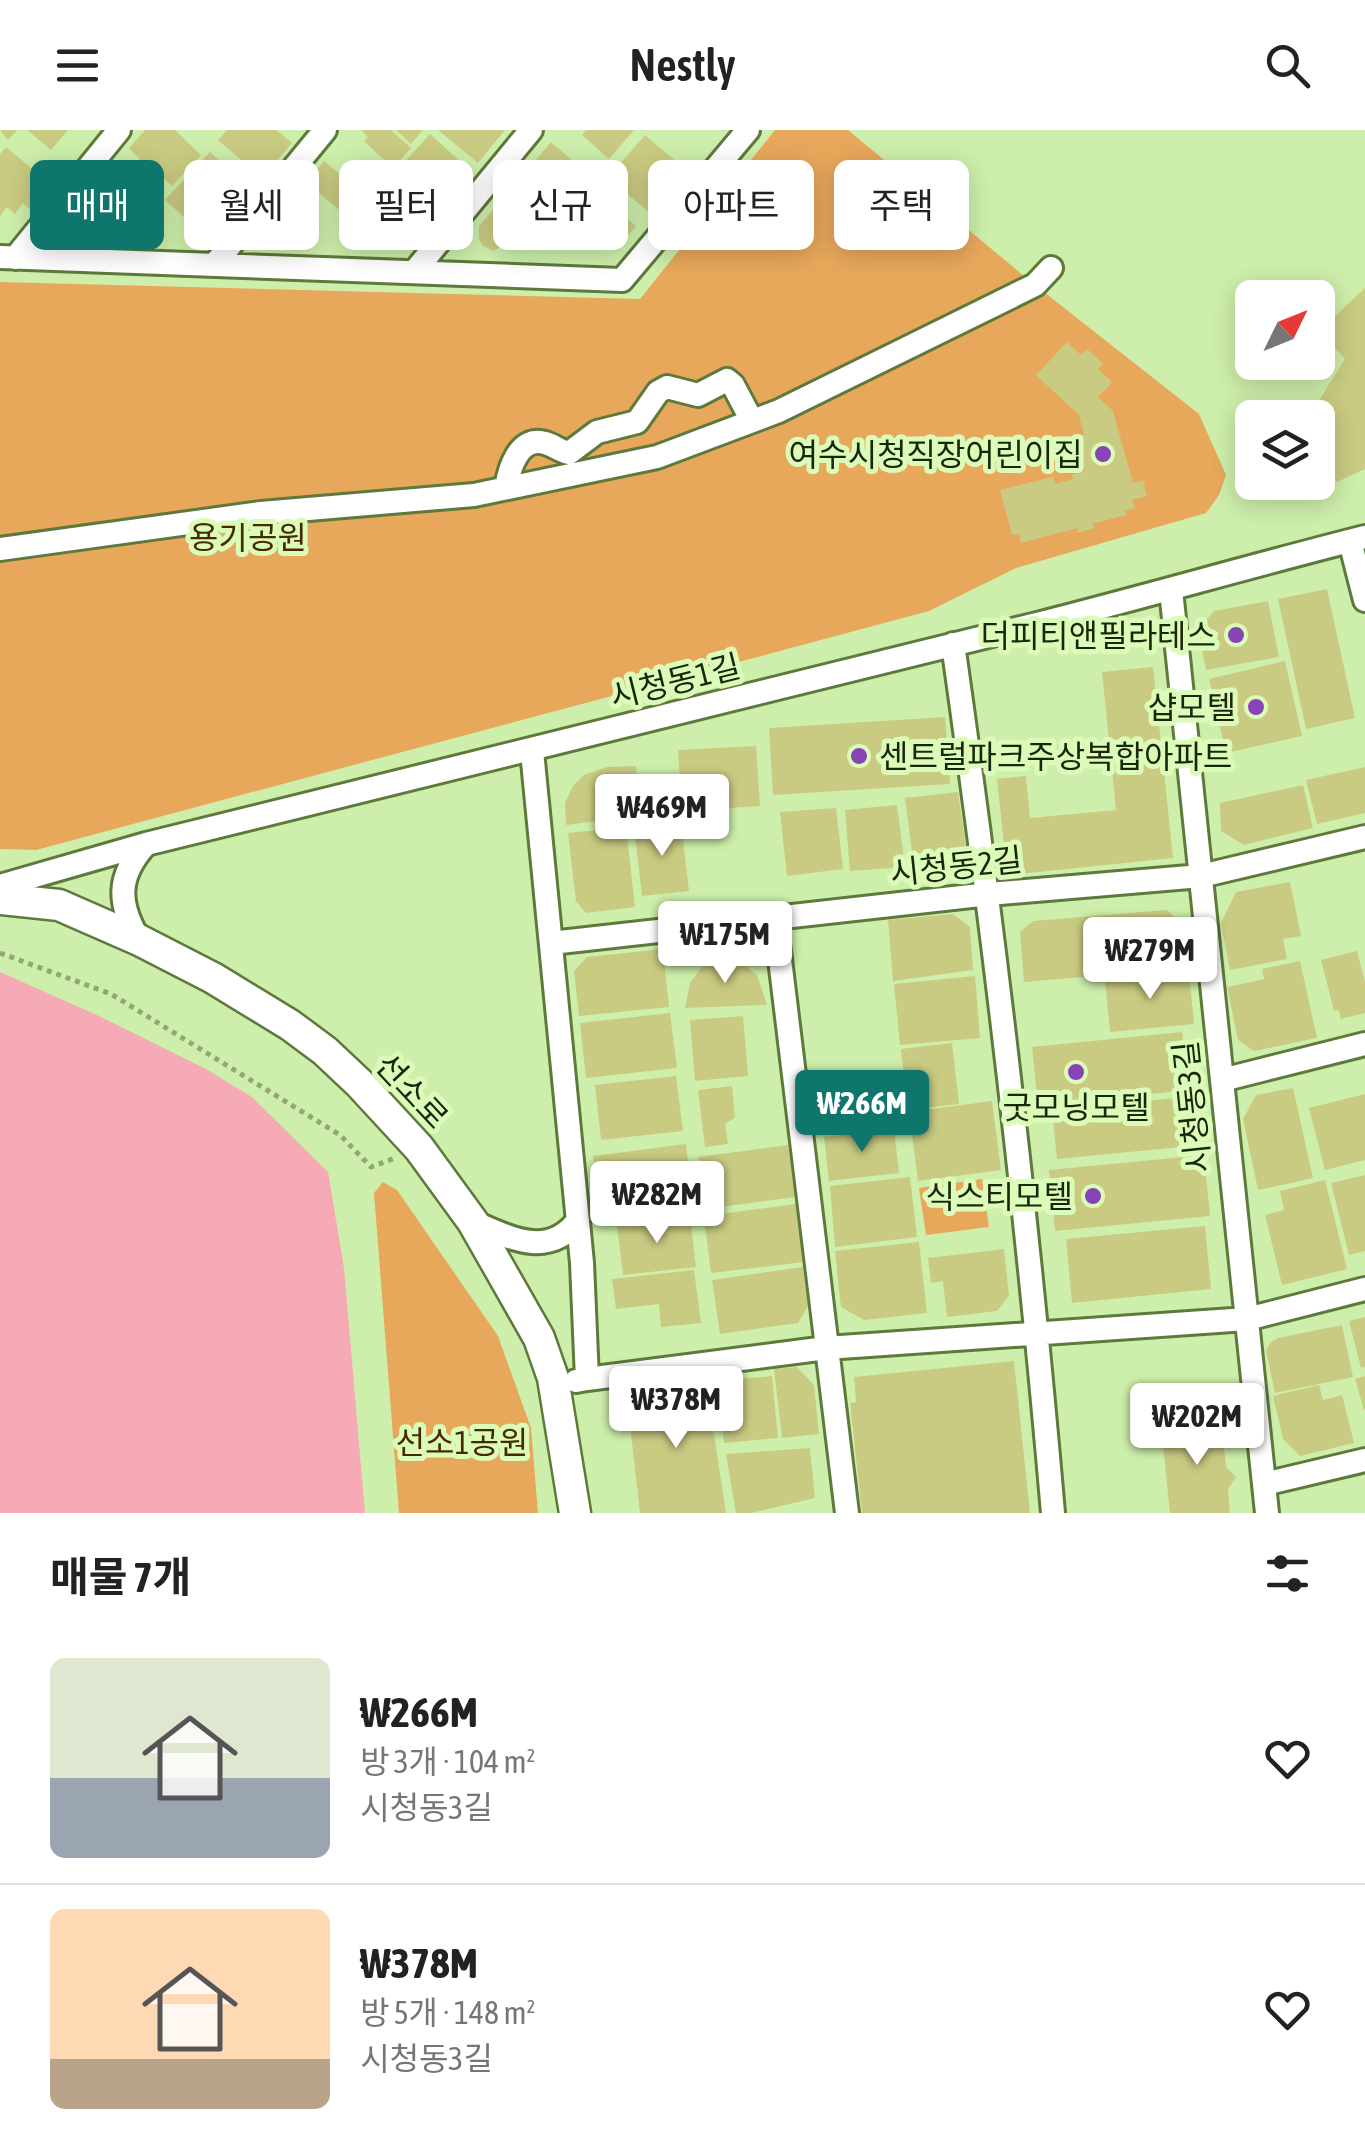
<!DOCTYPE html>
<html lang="ko">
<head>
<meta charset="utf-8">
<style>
	body { margin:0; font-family:"Asap Condensed","Noto Sans KR",sans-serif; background:#f2f2f2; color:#222; height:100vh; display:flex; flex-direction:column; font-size:38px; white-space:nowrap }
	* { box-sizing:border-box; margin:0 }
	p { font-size:32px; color:#767676 }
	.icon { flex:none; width:55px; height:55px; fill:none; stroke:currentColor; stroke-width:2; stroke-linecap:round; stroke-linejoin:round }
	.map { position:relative; height:1383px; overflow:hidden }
	.details { display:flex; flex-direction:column; background:#fff; flex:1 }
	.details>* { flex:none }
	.guide { position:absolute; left:30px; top:30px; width:1305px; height:90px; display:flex; gap:20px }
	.needle { width:65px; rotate:47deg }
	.fabs { position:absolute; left:1235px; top:150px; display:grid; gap:20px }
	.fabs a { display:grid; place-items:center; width:100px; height:100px; border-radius:15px; background:#fff; box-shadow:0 5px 25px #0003; font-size:50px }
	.price { position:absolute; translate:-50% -85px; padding:0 22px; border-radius:10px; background:#fff; color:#222; font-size:32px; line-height:65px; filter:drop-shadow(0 2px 5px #0008) }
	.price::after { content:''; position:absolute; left:50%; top:60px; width:30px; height:22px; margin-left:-15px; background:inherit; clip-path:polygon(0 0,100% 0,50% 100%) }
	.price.selected { background:#0f766e; color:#fff }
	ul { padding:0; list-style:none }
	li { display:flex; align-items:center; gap:30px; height:250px; padding:0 50px }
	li+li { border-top:2px solid #e0e0e0 }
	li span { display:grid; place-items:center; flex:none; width:280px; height:200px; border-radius:15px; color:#555 }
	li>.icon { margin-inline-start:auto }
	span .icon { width:120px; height:120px; fill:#fffc; stroke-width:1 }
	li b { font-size:42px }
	h2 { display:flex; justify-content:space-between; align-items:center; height:120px; padding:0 50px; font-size:42px }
	.pill { padding:0 35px; border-radius:15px; background:#fff; box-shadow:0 5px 25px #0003; font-size:35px; line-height:90px }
	.pill.selected { background:#0f766e; color:#fff }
	header { display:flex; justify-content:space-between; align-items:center; height:130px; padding:0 50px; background:#fff; font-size:45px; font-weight:600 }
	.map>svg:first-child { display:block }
	.green { fill:#e8a85b }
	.water { fill:#f5aab6 }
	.building { fill:#cacb82 }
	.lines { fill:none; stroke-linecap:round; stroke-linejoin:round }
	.street-casing { stroke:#5d793b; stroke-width:28 }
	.secondary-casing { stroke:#5d793b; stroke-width:35 }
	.path { stroke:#8fa973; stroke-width:5; stroke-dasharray:5 5; stroke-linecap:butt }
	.street { stroke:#fff; stroke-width:22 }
	.secondary { stroke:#fff; stroke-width:30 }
	.poi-dot { fill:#8843b6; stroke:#dbfcb8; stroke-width:4 }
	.labels { text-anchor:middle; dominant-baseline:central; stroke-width:10; stroke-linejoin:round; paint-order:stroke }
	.poi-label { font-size:32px; fill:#1a260b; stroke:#dbfcb8; text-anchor:end }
	.park-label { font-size:32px; fill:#492a00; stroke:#dbfcb8 }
	.street-label { font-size:32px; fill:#1a260b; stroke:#dbfcb8 }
</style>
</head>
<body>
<header><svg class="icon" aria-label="menu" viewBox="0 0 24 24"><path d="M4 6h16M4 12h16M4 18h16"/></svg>Nestly<svg class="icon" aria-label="search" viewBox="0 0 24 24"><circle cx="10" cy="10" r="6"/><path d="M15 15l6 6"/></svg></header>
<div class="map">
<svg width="1365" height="1383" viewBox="0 0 1365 1383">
	<rect width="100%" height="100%" fill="#ceefab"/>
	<path class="green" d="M775,0H848L1035,155L1199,284L1226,345L1219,365L1206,383L1016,438L929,481L36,720L0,719V152L640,169Z
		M982,1049L989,1097L926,1105L919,1058Z
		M383,1052L397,1060L498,1206L531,1298L538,1383H399L374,1063Z"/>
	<path class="water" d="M0,842L99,886L206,939L252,967L328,1042L344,1138L365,1383H0Z"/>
	<path class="building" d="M0,0H17L8,10Z
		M27,0H68L51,20Z
		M145,0H175L201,25L172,56L162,47L153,58L131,38L140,29L129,18Z
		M227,0H276L292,13L262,48L218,10Z
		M361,0H391L411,18L393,38L364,11L368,7Z
		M396,0H423L411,14Z
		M438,0H505L478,33Z
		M586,0H634L609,29L582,5Z
		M430,4L473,43L458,59L452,54L447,60L426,42L416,52L400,37Z
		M645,5L685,39L649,82L608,48Z
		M551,12L589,45L562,76L535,53L546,40L535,31Z
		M6,17L52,55L31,80L23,73L15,84L7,77L0,86V24Z
		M210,22L249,57L204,105L165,70Z
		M324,31L340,44L350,32L426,96L416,108L401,95L383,117L306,52Z
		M598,64L636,96L623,111L608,117H574L563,108L570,99L561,92L581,68L589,75Z
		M502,70L542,106L530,121L522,114L516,121L507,113L494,121L483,116L479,110V96Z
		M1365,158V339L1337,352L1318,330V288H1308L1345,229L1319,201Z
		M1067,212L1081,225L1087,219L1103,234L1098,239L1112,252L1098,267L1113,281L1133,353L1143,350L1147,366L1132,370L1135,378L1125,381L1126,385L1092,394L1094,398L1077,403L1078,398L1021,413L1019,404L1012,405L1000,360L1053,347L1055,354L1073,349L1072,345L1085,341L1076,306L1084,305L1079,285L1036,245Z
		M1327,459L1355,588L1306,599L1278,469Z
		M1268,471L1279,527L1206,540L1198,500L1214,481Z
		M1285,531L1302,606L1226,623L1209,549Z
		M1153,537L1173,728L1019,744L1006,733L997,649L1026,646L1030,688L1116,680L1102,542Z
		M945,587L950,654L773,665L769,598Z
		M756,616L760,676L682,681L678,620Z
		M636,636L637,650L662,647L667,682L566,695L565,673L573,656L584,645L607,637Z
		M1365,637V683L1317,694L1306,650Z
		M1303,655L1313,698L1244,715L1221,701L1220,673Z
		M958,662L968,732L914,737L905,668Z
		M897,675L905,737L850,741L845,680Z
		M836,678L843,739L787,746L780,682Z
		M681,692L689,761L642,766L634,697Z
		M626,697L635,777L586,783L576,771L568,703Z
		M1290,752L1301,806L1283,809L1287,829L1230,840L1221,793L1236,762Z
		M1167,780L1182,794L1188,838L1024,852L1020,802L1033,791Z
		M953,784L970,797L973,840L893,851L888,790Z
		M663,819L669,877L579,886L574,841L587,827Z
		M1357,821L1365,852V883L1341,889L1339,880L1334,881L1321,830Z
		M725,827L737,829L757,845L767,875L685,878L690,853L702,837Z
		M1300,831L1317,908L1254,921L1238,910L1227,857L1264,849L1262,839Z
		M1189,843L1194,894L1110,902L1105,851Z
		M975,846L980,908L900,915L894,854Z
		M670,883L677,938L586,948L580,893Z
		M743,886L748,946L695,951L690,890Z
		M1182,902L1189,960L1038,976L1032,917Z
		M952,913L959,974L908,980L901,919Z
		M676,946L683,1001L601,1010L595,955Z
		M732,956L735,988L725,994L728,1014L705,1017L698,960Z
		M1293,958L1313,1048L1258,1060L1243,989L1256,965Z
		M873,959L876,998L822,1003L819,964Z
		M1365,964V1030L1325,1040L1309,978Z
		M1197,966L1202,1015L1057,1029L1052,980Z
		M992,971L1001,1040L918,1051L909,982Z
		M894,999L899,1043L829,1051L824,1007Z
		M686,1014L694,1080L602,1092L593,1026Z
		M788,1015L795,1067L705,1079L698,1027Z
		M1204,1025L1210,1086L1055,1101L1049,1040Z
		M1365,1045V1121L1349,1125L1331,1053Z
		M910,1047L917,1107L835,1117L830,1056Z
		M1325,1050L1347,1139L1282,1155L1265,1085L1284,1080L1280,1061Z
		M796,1074L804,1132L711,1143L704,1086Z
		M690,1086L696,1137L623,1145L617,1095Z
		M1205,1096L1211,1159L1072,1173L1066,1109Z
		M919,1112L927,1183L864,1190L841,1177L835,1121Z
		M1004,1119L1009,1166L997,1181L947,1187L943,1151L931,1153L928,1128Z
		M803,1137L808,1176L798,1193L720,1204L712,1150Z
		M694,1140L701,1193L661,1197L659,1174L616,1179L612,1149Z
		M1365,1187V1237L1361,1238L1349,1191Z
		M1342,1195L1353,1247L1275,1263L1266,1221L1270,1213L1278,1208Z
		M1014,1231L1030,1383H862L850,1273L856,1272L854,1247Z
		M797,1237L814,1255L819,1304L782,1308L774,1239Z
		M772,1246L778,1308L724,1313L718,1251Z
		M1365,1246V1280H1364L1355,1249Z
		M706,1251L726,1383H640L628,1278L644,1259Z
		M1319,1255L1323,1270L1342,1265L1354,1313L1300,1326L1283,1309L1273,1266Z
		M1221,1289L1226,1337L1236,1347L1228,1359L1230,1383H1170L1161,1295Z
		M810,1318L815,1368L751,1383H736L726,1324Z"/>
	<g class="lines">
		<g class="street-casing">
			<path id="street" d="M0,127L622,150L748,0
				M15,128L119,0
				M214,135L325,0
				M414,142L531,0
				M506,358C509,339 519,305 545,313C553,315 560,321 569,323L597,302L637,292L658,262L667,257L698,265L727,250L733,255L752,291
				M1350,411L1365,470
				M0,419L261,383L474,365L657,327L779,281L1035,155L1051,138
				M1171,460L1267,1383
				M953,514C994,803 1028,1092 1053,1383
				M532,621L582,1133L587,1249L576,1251
				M0,756L146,714L1033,495C1144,467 1254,435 1365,407
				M775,788L847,1383
				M139,810C118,774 116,747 146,714
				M551,813L989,764L1201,746L1365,707
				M1222,950L1365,914
				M473,1092C510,1108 549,1129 578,1090
				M587,1249L826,1218L1247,1189L1365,1159
				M1264,1354L1365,1330"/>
		</g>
		<g class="secondary-casing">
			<path id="secondary" d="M0,769L59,775L139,810L213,848L290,895L325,921L359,953L419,1018L473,1092L539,1208L553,1248L575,1383"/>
		</g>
		<path class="path" d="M0,823L111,864L340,1005L371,1037L395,1028"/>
		<use href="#street" class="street"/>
		<use href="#secondary" class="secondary"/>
	</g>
	<g class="poi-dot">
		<circle cx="1103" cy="324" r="10"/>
		<circle cx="1236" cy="505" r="10"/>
		<circle cx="1256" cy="577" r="10"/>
		<circle cx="859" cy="626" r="10"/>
		<circle cx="1076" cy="942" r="10"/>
		<circle cx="1093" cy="1066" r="10"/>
	</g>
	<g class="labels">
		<g class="poi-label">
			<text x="1083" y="324">여수시청직장어린이집</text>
			<text x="1216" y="505">더피티앤필라테스</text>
			<text x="1236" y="577">샵모텔</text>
			<text x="879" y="626" text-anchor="start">센트럴파크주상복합아파트</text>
			<text x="1076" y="977" text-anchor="middle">굿모닝모텔</text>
			<text x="1073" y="1066">식스티모텔</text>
		</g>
		<g class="park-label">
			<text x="248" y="407">용기공원</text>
			<text x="462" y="1312">선소1공원</text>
		</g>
		<g class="street-label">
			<text transform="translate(675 551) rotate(-14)">시청동1길</text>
			<text transform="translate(956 736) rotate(-6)">시청동2길</text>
			<text transform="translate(412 961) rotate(47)">선소로</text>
			<text transform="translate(1192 977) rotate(-96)">시청동3길</text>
		</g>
	</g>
</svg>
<div class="fabs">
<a><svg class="needle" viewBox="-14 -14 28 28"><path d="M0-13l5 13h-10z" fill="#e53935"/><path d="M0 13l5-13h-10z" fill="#767676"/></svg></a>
<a><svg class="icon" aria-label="layers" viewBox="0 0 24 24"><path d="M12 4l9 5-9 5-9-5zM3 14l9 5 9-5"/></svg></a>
</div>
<b class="price" style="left:662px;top:729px">₩469M</b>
<b class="price" style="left:725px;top:856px">₩175M</b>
<b class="price" style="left:1150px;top:872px">₩279M</b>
<b class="price selected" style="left:862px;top:1025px">₩266M</b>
<b class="price" style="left:657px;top:1116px">₩282M</b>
<b class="price" style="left:676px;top:1321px">₩378M</b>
<b class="price" style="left:1197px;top:1338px">₩202M</b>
<div class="guide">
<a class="pill selected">매매</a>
<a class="pill">월세</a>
<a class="pill">필터</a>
<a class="pill">신규</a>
<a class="pill">아파트</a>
<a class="pill">주택</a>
</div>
</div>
<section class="details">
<h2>매물 7개<svg class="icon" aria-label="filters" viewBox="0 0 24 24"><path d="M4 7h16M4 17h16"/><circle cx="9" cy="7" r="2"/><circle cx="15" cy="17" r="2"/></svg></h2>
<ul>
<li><span style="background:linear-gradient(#dfe7d0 60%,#9aa5b1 0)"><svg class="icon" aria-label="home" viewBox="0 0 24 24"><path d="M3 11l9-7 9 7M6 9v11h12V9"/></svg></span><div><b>₩266M</b><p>방 3개 · 104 m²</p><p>시청동3길</p></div><svg class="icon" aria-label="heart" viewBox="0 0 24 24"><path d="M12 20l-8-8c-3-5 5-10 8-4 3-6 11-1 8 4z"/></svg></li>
<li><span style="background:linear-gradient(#ffd9b3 75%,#b9a48a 0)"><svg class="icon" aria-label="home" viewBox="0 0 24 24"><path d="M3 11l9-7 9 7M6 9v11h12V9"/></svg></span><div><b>₩378M</b><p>방 5개 · 148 m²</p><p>시청동3길</p></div><svg class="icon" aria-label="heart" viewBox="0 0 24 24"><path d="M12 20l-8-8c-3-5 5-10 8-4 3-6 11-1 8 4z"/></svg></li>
</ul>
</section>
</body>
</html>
